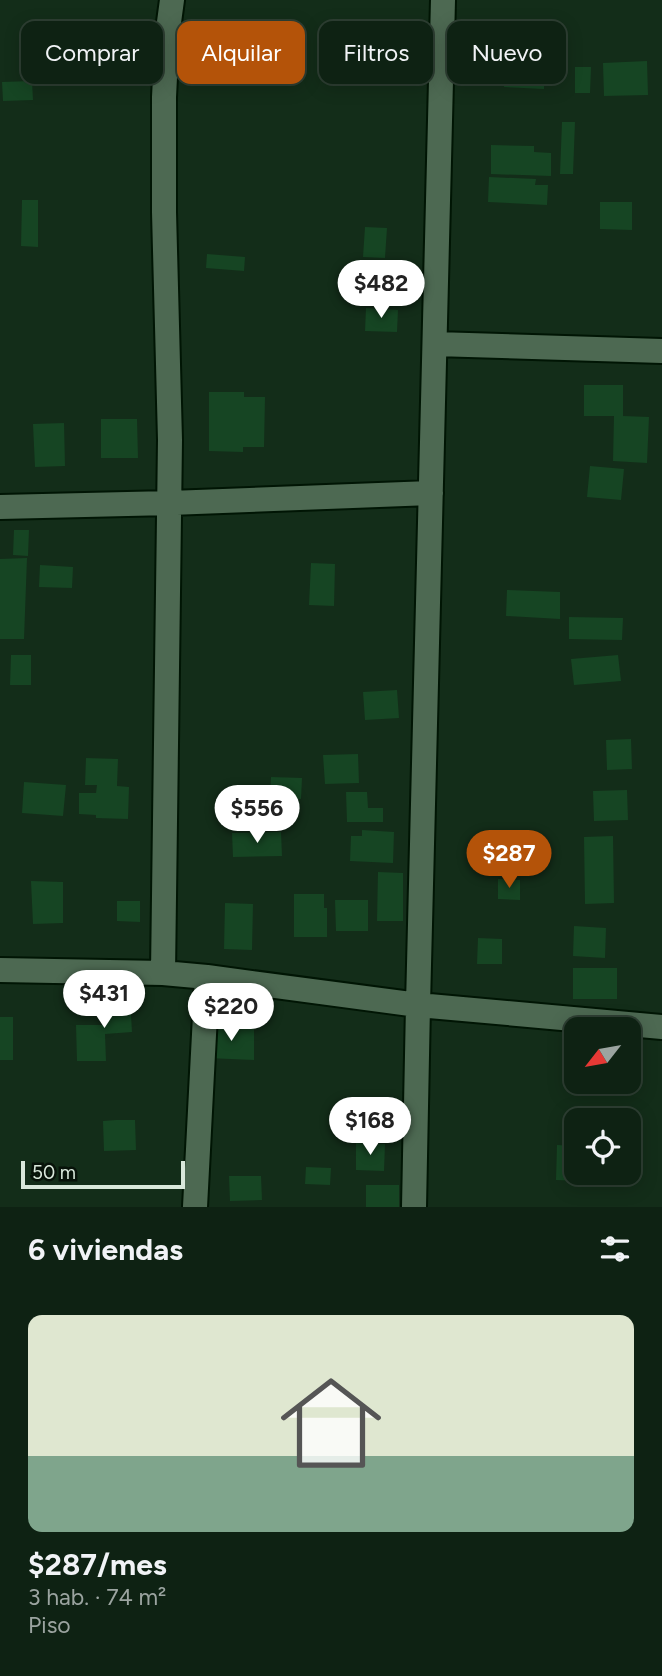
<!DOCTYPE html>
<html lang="es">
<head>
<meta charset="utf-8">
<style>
	body { margin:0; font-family:Figtree,sans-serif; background:#172a1c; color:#f1f3f6; height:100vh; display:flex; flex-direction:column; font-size:26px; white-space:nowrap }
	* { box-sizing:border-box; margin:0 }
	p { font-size:23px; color:#9ba4a0 }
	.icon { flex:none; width:38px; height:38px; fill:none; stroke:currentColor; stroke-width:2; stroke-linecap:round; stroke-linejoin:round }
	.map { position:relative; height:1207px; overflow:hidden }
	.panel { display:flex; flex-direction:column; background:#0e2213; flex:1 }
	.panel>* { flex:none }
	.banner { position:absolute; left:21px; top:21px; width:621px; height:63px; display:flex; gap:14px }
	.needle { width:46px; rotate:239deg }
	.tools { position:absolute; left:564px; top:1017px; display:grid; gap:14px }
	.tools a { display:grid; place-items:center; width:77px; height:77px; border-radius:14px; background:#0e2213; box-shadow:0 4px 18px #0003,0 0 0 2px #2e3f33; font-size:35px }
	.scale { position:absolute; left:21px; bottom:18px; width:164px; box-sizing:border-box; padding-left:7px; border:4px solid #d9e8db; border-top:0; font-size:19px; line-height:24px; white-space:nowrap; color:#d9e8db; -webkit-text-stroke:5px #071209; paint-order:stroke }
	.price { position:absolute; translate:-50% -60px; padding:0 16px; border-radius:24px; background:#fff; color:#222; font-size:23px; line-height:46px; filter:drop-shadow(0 2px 4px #0008) }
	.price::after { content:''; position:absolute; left:50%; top:42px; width:21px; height:16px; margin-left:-10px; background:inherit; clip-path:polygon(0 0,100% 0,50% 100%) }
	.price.on { background:#b45309; color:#fff }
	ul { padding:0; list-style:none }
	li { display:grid; align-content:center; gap:14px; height:371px; padding:0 28px }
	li+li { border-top:2px solid #2e3f33 }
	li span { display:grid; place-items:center; height:217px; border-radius:14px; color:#555 }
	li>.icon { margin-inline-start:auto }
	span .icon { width:126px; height:126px; fill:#fffc; stroke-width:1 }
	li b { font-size:30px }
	h2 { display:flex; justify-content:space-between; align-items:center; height:84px; padding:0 28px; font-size:30px }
	.chip { padding:0 24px; border-radius:14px; background:#0e2213; box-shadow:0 4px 18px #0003,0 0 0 2px #2e3f33; font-size:24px; line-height:63px }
	.chip.on { background:#b45309; color:#fff }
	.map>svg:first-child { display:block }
	.building { fill:#164523 }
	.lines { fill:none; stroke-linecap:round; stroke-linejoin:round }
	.minor-casing { stroke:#001504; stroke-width:28 }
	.minor { stroke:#4d6952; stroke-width:24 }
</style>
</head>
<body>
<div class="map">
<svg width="662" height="1207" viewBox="0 0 662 1207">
	<rect width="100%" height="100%" fill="#132d19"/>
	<path class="building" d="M516,22L549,23L548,50L515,49Z
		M505,53L545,55L544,89L504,87Z
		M647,61L648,95L604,96L603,63Z
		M575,67H591L590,93H575Z
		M32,81L33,100L3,101L2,82Z
		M562,122H575L573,174H560Z
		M491,145L534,146V152L551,153V176L491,174Z
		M489,177L536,179L535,185H548L547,205L488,202Z
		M22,200H38V247L21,246Z
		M600,202H632V230L600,229Z
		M365,227L387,228L385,258L363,257Z
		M207,254L245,257L244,271L206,268Z
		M366,308L398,310L397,332L365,331Z
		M584,385H623V416L649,417L647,463L613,461L614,416H584Z
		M209,392H244V397H265L264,447H243V452L209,451Z
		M101,419H137L138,458H101Z
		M64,423L65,466L35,467L33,424Z
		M590,466L624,469L621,500L587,497Z
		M14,530H29L28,556L13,555Z
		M27,558L24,639H0V559Z
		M311,563L335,564L334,606L309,605Z
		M40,565L73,567L72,588L39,587Z
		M507,590L560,592V619L506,616Z
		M569,617L623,618L622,640L569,639Z
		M11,655H31V685H10Z
		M618,655L621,681L574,685L571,659Z
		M397,690L399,718L365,720L363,692Z
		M631,739L632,769L607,770L606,740Z
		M358,754L359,783L325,784L323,755Z
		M86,758L118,759L117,786L129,787L128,819L96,818V815L79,814V793H96L97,785H85Z
		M271,777L302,778L301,799L270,798Z
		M24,782L66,785L63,816L22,813Z
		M627,790L628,820L594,821L593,791Z
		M346,792H367L368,808H383V822H347Z
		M362,830L394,832L393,863L350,861L351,836H362Z
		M281,832L282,856L233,857L232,833Z
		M613,836L614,903L585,904L584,837Z
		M378,872L403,873V921H377Z
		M498,879L520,880V900L498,899Z
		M31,881L63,882V923L33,924Z
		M294,894H324V908H327V937H294Z
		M335,900H368V931H336Z
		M117,901H140V922L117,921Z
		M225,903L253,904L252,950L224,949Z
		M574,926L606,928L605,958L573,956Z
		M478,938L502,939V964H477Z
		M573,968H617V999H573Z
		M130,997L132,1032L105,1034L106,1061H77L76,1025H105L103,999Z
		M0,1017H13V1060H0Z
		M208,1027L254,1028V1060L207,1058Z
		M348,1099L389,1100V1127L347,1126Z
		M116,1120H135L136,1150L104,1151L103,1121Z
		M356,1143L385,1144L384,1171L356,1170Z
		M557,1145L576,1146V1172H610L609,1182L556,1180Z
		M306,1167L331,1168L330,1185L305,1184Z
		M229,1176H261L262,1200L230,1201Z
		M366,1185H399V1207H366Z"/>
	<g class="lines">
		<g class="minor-casing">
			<path id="minor" d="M443,0L418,1005L662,1027
				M435,344L662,351
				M0,507L170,503L431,493
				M0,970L163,973L207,977L418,1005L414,1207
				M163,973L170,440L164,212V97L167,37L172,0
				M195,1207L207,977"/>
		</g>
		<use href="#minor" class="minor"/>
	</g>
</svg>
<div class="tools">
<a><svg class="needle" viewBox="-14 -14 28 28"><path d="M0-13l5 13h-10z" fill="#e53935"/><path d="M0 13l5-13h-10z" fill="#9ba4a0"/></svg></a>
<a><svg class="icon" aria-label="locate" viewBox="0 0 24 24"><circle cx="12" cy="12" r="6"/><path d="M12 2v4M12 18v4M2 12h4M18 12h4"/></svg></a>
</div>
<div class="scale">50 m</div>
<b class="price" style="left:381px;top:320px">$482</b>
<b class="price" style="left:257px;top:845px">$556</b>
<b class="price on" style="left:509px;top:890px">$287</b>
<b class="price" style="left:104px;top:1030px">$431</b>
<b class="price" style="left:231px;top:1043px">$220</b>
<b class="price" style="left:370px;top:1157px">$168</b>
<div class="banner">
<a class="chip">Comprar</a>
<a class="chip on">Alquilar</a>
<a class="chip">Filtros</a>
<a class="chip">Nuevo</a>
</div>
</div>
<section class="panel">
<h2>6 viviendas<svg class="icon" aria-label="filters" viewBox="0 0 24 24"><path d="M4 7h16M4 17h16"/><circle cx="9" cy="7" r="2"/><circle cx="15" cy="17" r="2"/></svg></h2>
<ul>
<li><span style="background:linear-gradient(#dfe7d0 65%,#7fa58c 0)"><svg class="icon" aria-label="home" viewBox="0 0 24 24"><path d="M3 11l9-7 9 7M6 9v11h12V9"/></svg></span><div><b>$287/mes</b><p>3 hab. · 74 m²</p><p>Piso</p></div></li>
</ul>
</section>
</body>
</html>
